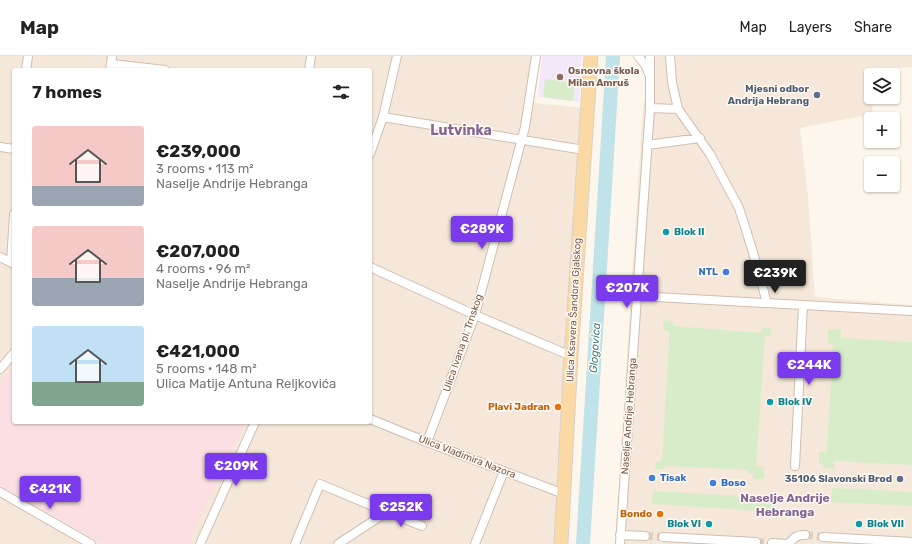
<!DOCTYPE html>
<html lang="en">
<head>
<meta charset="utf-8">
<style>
	body { margin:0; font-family:Rubik,sans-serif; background:#f6f6f6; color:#222; height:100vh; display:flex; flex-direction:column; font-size:15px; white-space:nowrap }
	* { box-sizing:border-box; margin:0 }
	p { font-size:13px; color:#767676 }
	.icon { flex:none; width:22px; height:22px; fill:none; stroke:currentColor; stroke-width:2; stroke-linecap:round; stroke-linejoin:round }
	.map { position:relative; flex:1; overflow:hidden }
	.side { position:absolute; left:12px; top:12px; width:360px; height:356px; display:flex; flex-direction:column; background:#fff; border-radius:4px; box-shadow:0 1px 3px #0004 }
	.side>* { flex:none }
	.fabs { position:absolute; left:864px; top:12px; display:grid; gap:8px }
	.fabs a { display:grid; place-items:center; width:36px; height:36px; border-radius:4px; background:#fff; box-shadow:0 1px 3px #0004; font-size:20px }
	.price { position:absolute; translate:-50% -34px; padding:0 9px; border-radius:4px; background:#7c3aed; color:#fff; font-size:13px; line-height:26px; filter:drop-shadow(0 1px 2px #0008) }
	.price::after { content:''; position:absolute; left:50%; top:24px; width:12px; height:9px; margin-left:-6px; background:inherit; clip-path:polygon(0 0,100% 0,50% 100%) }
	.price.on { background:#222; color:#fff }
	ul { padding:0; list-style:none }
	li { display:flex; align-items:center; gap:12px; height:100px; padding:0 20px }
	li span { display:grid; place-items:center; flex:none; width:112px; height:80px; border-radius:4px; color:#555 }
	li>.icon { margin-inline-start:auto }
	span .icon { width:48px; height:48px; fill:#fffc; stroke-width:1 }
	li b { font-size:17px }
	h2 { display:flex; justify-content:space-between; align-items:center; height:48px; padding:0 20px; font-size:17px }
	header { display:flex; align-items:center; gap:24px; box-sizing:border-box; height:56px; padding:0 20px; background:#fff; border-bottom:1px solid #e0e0e0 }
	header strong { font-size:19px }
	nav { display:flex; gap:22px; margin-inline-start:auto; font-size:14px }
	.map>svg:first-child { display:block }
	.residential { fill:#f5e8da; fill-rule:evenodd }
	.education { fill:#f3e8fa }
	.medical { fill:#fbdfe3 }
	.green { fill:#d8ecc9 }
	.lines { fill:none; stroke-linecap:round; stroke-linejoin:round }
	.river { stroke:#bfe3e8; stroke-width:14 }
	.minor-tunnel { stroke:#dcd0c4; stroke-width:8; stroke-dasharray:8 4; stroke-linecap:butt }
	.minor-casing { stroke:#d1beb0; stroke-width:10 }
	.primary-casing { stroke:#dad1cd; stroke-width:15 }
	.minor { stroke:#fff; stroke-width:8 }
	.primary { stroke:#fbd9a5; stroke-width:13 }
	.education-dot { fill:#8d6e63; stroke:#fffaf3; stroke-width:1.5 }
	.service-dot { fill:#5c6f8a; stroke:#fffaf3; stroke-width:1.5 }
	.culture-dot { fill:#0f9aa8; stroke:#fffaf3; stroke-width:1.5 }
	.shop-dot { fill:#3f7fe0; stroke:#fffaf3; stroke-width:1.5 }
	.food-dot { fill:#e8710a; stroke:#fffaf3; stroke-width:1.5 }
	.labels { text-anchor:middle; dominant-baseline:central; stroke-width:3; stroke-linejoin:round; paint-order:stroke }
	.education-label { font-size:10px; font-weight:bold; fill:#785e54; stroke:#fffaf3; text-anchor:start }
	.service-label { font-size:10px; font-weight:bold; fill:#4e5e75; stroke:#fffaf3; text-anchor:end }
	.culture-label { font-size:10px; font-weight:bold; fill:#0d838f; stroke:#fffaf3; text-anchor:start }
	.shop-label { font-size:10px; font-weight:bold; fill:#366cbe; stroke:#fffaf3; text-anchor:start }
	.street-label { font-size:10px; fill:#7a5c4d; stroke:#fffaf3 }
	.food-label { font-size:10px; font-weight:bold; fill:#c56008; stroke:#fffaf3; text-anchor:end }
	.water-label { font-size:11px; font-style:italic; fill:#437c86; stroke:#fffaf3 }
	.quarter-label { font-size:12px; font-weight:bold; fill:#846695; stroke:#fffaf3 }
	.district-label { font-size:14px; font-weight:bold; fill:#846695; stroke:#fffaf3 }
</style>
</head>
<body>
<header>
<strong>Map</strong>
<nav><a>Map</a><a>Layers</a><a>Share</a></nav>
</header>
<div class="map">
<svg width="912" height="488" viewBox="0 0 912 488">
	<rect width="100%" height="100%" fill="#fdf6ec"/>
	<path class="residential" d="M0,0H531L526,46L583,52L557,488H0ZM14,14H370V366H14Z
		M656,0H912V11L874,14V19H871V41H873L872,58L800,72L808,140L815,241L912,249V488H615L643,50Z"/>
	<path class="education" d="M542,0H582L579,46L538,41Z"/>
	<path class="medical" d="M14,309V366H246L188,488H105L0,430V326Z"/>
	<path class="green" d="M545,23L575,27L573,45L543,41Z
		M663,264L673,265V270L761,277L762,272L772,273L771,280H765L756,411H764V423H753V418L748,417V414L665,410L664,413H655V406H662L669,286V275L663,274Z
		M828,273L841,274V282L912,286V409L835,405L834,413L823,412V408H819V396H827L833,288H828Z
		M832,432L912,436V450L831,446Z
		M653,435L776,442L775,456L652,448Z"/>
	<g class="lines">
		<path class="river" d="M583,488L613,0"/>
		<path class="minor-tunnel" d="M805,479L823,481
			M645,480L663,481
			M756,486L772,487"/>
		<g class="minor-casing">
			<path id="minor" d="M638,0L646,10L649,18
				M670,0L672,26L678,53L710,98L739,152L752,193L767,247
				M112,8L165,14
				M26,14L28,0
				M110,14L112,0
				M309,14L311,0
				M650,52L678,53
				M383,61L584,94
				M647,89L700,82
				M0,91L14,93
				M370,98L383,61L397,0
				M0,201L14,208
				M11,206L14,158
				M370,211L475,259L571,300
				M637,240L912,255
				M0,313L14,297
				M370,363L427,386L564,438
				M427,386L475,259L525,71L536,0
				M795,410L803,249
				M0,436L91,488
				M387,456L422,470
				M620,479L645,480
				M663,481L756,486
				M823,481L912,486
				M772,487L789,488
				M200,488L255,366
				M295,488L320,428L387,456L338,488
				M475,488L504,415
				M620,488L650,52V0
				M789,488C794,481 797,479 805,479"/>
		</g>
		<g class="primary-casing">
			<path id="primary" d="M561,488L571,300L591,0"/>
		</g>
		<use href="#minor" class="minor"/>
		<use href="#primary" class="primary"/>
	</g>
	<circle class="education-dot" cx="560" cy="21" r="4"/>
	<g class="service-dot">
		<circle cx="817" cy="39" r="4"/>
		<circle cx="900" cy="423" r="4"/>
	</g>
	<g class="culture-dot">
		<circle cx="666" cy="176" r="4"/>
		<circle cx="770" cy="346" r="4"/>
		<circle cx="709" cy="468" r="4"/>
		<circle cx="859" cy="468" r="4"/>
	</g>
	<g class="shop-dot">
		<circle cx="726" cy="216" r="4"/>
		<circle cx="652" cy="422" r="4"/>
		<circle cx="713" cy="427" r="4"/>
	</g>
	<g class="food-dot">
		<circle cx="558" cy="351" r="4"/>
		<circle cx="660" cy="458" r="4"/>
	</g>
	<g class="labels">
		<g class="education-label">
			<text x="568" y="15">Osnovna škola<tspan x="568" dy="12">Milan Amruš</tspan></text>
		</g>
		<g class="service-label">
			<text x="809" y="33">Mjesni odbor<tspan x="809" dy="12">Andrija Hebrang</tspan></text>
			<text x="892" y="423">35106 Slavonski Brod</text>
		</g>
		<g class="culture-label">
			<text x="674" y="176">Blok II</text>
			<text x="778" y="346">Blok IV</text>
			<text x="701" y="468" text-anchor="end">Blok VI</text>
			<text x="867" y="468">Blok VII</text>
		</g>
		<g class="shop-label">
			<text x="718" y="216" text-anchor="end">NTL</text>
			<text x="660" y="422">Tisak</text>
			<text x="721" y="427">Boso</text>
		</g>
		<g class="street-label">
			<text transform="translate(574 254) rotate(-87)">Ulica Ksavera Šandora Gjalskog</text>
			<text transform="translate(463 287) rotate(-71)">Ulica Ivana pl. Trnskog</text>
			<text transform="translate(629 360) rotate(-86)">Naselje Andrije Hebranga</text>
			<text transform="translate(467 401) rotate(21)">Ulica Vladimira Nazora</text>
		</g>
		<g class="food-label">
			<text x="550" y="351">Plavi Jadran</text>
			<text x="652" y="458">Bondo</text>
		</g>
		<g class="water-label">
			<text transform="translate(595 292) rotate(-86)">Glogovica</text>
		</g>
		<g class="quarter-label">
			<text x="785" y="442">Naselje Andrije<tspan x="785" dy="14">Hebranga</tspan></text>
		</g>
		<g class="district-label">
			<text x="461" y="74">Lutvinka</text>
		</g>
	</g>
</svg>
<div class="fabs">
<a><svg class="icon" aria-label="layers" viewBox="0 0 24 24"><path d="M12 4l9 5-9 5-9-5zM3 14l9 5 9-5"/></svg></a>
<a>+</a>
<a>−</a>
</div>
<b class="price" style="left:482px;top:194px">€289K</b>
<b class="price on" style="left:775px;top:238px">€239K</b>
<b class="price" style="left:627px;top:253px">€207K</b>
<b class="price" style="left:809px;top:330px">€244K</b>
<b class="price" style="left:236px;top:431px">€209K</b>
<b class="price" style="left:50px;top:454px">€421K</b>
<b class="price" style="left:401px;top:472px">€252K</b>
<section class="side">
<h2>7 homes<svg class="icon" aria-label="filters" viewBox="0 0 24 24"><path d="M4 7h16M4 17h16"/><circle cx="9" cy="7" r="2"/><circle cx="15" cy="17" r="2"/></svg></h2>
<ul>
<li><span style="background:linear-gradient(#f6c9c9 75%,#9aa5b1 0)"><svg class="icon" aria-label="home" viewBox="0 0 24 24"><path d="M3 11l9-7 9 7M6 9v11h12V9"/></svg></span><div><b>€239,000</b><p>3 rooms · 113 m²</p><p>Naselje Andrije Hebranga</p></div></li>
<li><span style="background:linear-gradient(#f6c9c9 65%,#9aa5b1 0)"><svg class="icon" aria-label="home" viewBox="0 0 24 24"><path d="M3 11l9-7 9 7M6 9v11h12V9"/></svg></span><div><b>€207,000</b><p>4 rooms · 96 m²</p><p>Naselje Andrije Hebranga</p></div></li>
<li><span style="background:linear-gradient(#bfe0f5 70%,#7fa58c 0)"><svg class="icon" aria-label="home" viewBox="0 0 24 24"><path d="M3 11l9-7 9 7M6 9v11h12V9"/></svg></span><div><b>€421,000</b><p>5 rooms · 148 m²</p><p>Ulica Matije Antuna Reljkovića</p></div></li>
</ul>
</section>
</div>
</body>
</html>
